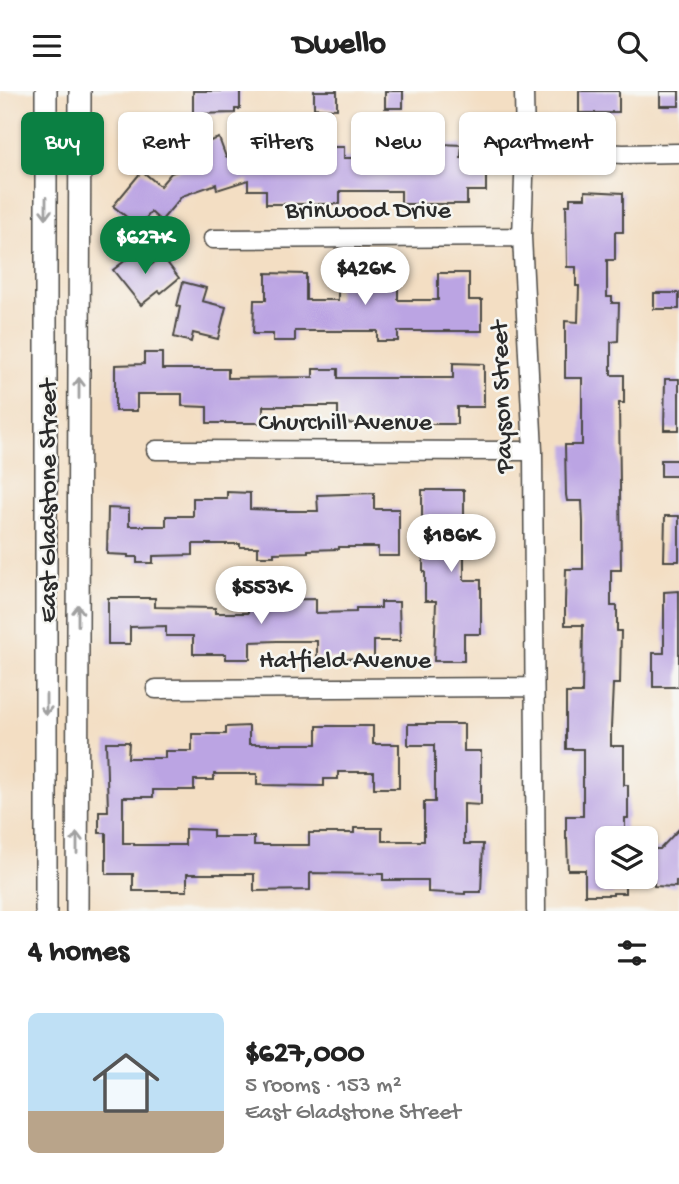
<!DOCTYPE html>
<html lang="en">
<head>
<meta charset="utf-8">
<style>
	body { margin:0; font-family:"Gochi Hand",sans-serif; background:#f2f2f2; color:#222; height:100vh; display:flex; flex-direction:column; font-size:26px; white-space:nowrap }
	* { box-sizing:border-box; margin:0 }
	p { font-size:23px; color:#767676 }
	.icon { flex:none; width:38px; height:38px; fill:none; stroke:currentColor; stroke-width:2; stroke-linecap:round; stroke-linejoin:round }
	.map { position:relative; height:820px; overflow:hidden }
	.sheet { display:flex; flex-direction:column; background:#fff; flex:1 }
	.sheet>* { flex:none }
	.banner { position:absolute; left:21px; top:21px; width:637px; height:63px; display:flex; gap:14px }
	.fabs { position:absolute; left:595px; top:735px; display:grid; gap:14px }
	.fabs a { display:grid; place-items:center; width:63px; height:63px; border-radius:10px; background:#fff; box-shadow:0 2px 5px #0004; font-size:35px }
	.price { position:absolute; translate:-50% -60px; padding:0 16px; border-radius:24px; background:#fff; color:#222; font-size:23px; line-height:46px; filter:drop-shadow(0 2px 4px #0008) }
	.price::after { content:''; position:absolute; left:50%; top:42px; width:21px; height:16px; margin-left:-10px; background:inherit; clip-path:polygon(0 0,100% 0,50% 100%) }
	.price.on { background:#0b8043; color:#fff }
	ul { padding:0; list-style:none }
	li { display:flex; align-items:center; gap:21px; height:175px; padding:0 28px }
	li span { display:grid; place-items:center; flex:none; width:196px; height:140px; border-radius:10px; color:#555 }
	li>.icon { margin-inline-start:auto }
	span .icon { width:84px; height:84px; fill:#fffc; stroke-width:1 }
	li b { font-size:30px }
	h2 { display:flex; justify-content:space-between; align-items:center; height:84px; padding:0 28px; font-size:30px }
	.tag { padding:0 24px; border-radius:10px; background:#fff; box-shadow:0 2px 5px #0004; font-size:24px; line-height:63px }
	.tag.on { background:#0b8043; color:#fff }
	header { display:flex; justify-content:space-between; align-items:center; height:91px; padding:0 28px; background:#fff; font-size:32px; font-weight:800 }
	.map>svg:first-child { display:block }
	.building { fill:#bba4e3 }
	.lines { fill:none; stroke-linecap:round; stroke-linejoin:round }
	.minor-casing { stroke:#494642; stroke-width:21 }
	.tertiary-casing { stroke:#494642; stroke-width:24 }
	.minor { stroke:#fff; stroke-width:18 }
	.tertiary { stroke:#fff; stroke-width:21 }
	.oneway { stroke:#a0a0a0 }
	.labels { text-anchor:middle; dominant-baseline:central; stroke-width:5; stroke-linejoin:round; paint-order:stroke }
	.street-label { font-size:26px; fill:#2b2b2b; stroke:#f6f6f2 }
</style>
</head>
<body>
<header><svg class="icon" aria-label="menu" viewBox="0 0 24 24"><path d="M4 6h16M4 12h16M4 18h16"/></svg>Dwello<svg class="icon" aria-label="search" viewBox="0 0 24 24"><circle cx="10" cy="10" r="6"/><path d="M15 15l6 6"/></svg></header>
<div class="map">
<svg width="679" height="820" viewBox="0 0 679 820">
	<rect width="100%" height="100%" fill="#f6f6f2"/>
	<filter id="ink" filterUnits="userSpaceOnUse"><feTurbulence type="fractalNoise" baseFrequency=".0143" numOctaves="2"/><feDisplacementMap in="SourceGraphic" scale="14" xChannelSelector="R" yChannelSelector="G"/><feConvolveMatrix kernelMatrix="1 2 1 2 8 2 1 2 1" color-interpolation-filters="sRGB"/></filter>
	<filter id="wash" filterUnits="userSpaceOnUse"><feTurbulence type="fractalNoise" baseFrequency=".00686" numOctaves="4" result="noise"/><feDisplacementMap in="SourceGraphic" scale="28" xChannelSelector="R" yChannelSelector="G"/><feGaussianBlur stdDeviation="1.57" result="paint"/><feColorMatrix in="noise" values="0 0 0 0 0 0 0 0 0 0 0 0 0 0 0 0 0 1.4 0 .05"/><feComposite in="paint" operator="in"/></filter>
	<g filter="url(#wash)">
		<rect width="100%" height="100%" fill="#f3dec3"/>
		<g id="blocks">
			<path class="building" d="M193,0H240V18H235V22L193,23Z
				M314,0H337V18L314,17Z
				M385,0H403V17H385Z
				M579,0H619V21H612V22H579Z
				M660,0H679V15H660Z
				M219,47L226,66L322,67V56H344V67H402V58H441V53L462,54L461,67H486V100H467V113H401V100H340V113H266V99H248V89L217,99L216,93L182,105L161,130L151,121L139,136L113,115L142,80L160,95L171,82L192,75L186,58Z
				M585,100L623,102V141H615V169H607V206H612V212H619L618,250L611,251V284H624V312H619L621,479H611V515H617V540H621L620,593H613L611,637V655H624V694H628V727H625V743H612V747H607V786H625V802H613V804H585V779H568L567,748H566V725H583V658H566V602H582L583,534H565V511L566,478H583V431L582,410H567L566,404L565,354H582V287H565V230L578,231L579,195H576V176H567L566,114H570V107H585Z
				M139,159L151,174L162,165L179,187L161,202L159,200L141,214L113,179Z
				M338,181H398V209H438V182H469V209H482V240H398V250H377V240H295V250H273V243H253L254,209H266V182L306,183V209H338Z
				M183,191L206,197L202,210L226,216L218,248L193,242L191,251L174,246L180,216L177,215Z
				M654,202H679V218H654Z
				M144,262H162V278H228V287L313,286V278H338V287H453V272L484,273V316H457V333H394V334L338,332V315H263V332H207V316L182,315V303H137V320H115V274L144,273Z
				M665,288H679V339H664Z
				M661,369H679V385H661Z
				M422,399H464V426H481V449H464V489H481V543H464V570H434L436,510H425V481H423V463H435L436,427H422Z
				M227,401L250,402V418L276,419V420H318L317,404L374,402V418H399V465H378V456H339V458L308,459V461L274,462V465H258V456H240V453H193V464L153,465V472H137V466H128V464L107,463L108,417L129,418V435H166V425H193V407H227Z
				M665,425H679V470H664Z
				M679,500V596H653V562H664V501Z
				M108,507H155V516L215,517V522H248V509L316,508V522L356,521V517H381V511H399L400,550H374V568L317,567V550H277L250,551V568H226V563H193V545H166V535L130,536V553H108Z
				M408,633H464V660H481V714L464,713V753H483L481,801H465V803L428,801V789H383V783L310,782V799L254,800V783H187V800H133V783H106V742H99V720H108L106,651H129L128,667H165V660H192V643H226V636L249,635V653H317V635H373V653H399V697H374V681H338V688H324V695L257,694V683H214V689H194V699H153V706H123V752H134V754H185V738L213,739V746H254V754H309V742H354V737H382V750H424V711H435V661H434V654H408Z
				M679,738V790H676V796L654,795V758H660Z"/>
		</g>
	</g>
	<g filter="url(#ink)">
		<use href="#blocks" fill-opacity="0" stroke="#494642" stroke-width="2"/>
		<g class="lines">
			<g class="minor-casing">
				<path id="minor" d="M524,0L525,58L522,146L533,360L536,820
					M525,58L623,63L679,62
					M213,148L522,146
					M156,359L533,360
					M156,598L533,596"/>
			</g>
			<g class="tertiary-casing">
				<path id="tertiary" d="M46,820V0
					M77,820L80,0"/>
			</g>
			<use href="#minor" class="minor"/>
			<use href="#tertiary" class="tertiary"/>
		</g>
		<defs><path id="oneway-shaft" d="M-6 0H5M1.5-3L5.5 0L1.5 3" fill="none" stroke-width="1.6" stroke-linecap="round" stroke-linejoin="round" transform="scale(1.75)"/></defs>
		<g class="oneway">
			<use href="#oneway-shaft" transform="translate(46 117) rotate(90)"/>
			<use href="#oneway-shaft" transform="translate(79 297) rotate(-90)"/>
			<use href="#oneway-shaft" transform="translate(78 524) rotate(-90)"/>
			<use href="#oneway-shaft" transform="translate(46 614) rotate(90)"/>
			<use href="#oneway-shaft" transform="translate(77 752) rotate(-90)"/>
		</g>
	</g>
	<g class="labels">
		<g class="street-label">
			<text x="368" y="121">Brinwood Drive</text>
			<text transform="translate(504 306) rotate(-92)">Payson Street</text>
			<text x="345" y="333">Churchill Avenue</text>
			<text transform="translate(50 410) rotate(-90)">East Gladstone Street</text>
			<text x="345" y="571">Hatfield Avenue</text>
		</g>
	</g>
</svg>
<div class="fabs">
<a><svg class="icon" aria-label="layers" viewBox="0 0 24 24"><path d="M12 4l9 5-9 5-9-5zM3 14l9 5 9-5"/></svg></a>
</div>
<b class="price on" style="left:145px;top:185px">$627K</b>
<b class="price" style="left:365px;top:216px">$426K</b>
<b class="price" style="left:451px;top:483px">$186K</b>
<b class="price" style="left:261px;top:535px">$553K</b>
<div class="banner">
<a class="tag on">Buy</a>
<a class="tag">Rent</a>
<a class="tag">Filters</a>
<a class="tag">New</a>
<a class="tag">Apartment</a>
</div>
</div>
<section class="sheet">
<h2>4 homes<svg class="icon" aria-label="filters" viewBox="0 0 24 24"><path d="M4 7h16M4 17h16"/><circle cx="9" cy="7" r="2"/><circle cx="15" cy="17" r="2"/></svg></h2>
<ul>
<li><span style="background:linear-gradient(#bfe0f5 70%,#b9a48a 0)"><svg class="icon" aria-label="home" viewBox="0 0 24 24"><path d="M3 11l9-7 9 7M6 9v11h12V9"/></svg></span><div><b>$627,000</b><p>5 rooms · 153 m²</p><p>East Gladstone Street</p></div></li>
</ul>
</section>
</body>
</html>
